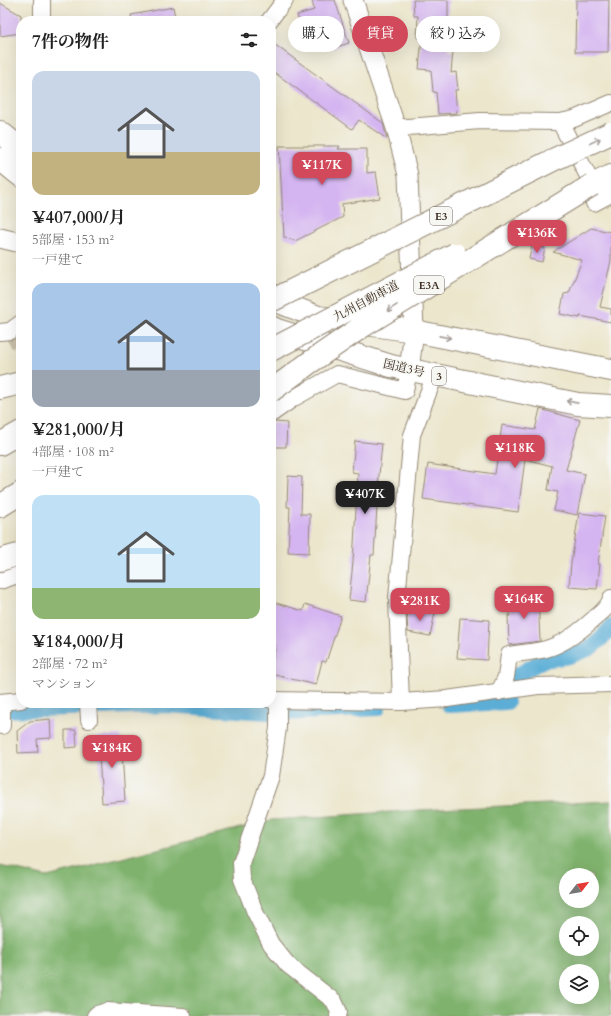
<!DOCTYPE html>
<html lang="ja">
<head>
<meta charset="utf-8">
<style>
	body { margin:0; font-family:Cardo,"Noto Serif JP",serif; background:#f2f2f2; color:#222; height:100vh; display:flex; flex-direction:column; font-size:15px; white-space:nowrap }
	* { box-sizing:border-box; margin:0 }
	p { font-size:13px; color:#767676 }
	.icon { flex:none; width:22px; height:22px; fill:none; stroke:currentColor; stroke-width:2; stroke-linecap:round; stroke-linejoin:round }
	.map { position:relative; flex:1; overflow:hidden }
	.panel { position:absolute; left:16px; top:16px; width:260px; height:692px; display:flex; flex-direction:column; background:#fff; border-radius:16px; box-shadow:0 4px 16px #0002 }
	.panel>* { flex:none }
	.hud { position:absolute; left:288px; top:16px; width:263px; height:36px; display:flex; gap:8px }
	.needle { width:26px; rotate:59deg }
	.tools { position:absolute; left:559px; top:868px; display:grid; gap:8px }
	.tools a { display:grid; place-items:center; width:40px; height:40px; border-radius:50%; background:#fff; box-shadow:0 4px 16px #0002; font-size:20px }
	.price { position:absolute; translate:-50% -34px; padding:0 9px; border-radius:8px; background:#d1495b; color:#fff; font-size:13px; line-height:26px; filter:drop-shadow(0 1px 2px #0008) }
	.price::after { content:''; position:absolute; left:50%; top:24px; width:12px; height:9px; margin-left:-6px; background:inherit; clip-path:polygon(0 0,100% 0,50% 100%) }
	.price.selected { background:#222; color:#fff }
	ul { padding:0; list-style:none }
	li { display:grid; align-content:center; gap:8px; height:212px; padding:0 16px }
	li span { display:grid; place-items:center; height:124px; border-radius:12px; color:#555 }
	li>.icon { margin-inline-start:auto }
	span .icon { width:72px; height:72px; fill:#fffc; stroke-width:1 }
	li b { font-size:17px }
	h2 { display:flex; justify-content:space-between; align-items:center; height:48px; padding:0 16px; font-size:17px }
	.chip { padding:0 14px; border-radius:18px; background:#fff; box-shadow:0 4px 16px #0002; font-size:14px; line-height:36px }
	.chip.selected { background:#d1495b; color:#fff }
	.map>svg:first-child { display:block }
	.forest { fill:#7fb26d; stroke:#5d6e46; fill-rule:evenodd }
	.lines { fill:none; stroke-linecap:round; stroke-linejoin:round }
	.canal { stroke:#5caed7; stroke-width:16 }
	.building { fill:#d4b4f1 }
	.minor-tunnel { stroke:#c9c0a9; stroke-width:16; stroke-dasharray:16 8; stroke-linecap:butt }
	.minor-casing { stroke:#948875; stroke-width:18 }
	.tertiary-casing { stroke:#948875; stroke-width:21 }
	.trunk-casing { stroke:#948875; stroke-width:24 }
	.motorway-casing { stroke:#948875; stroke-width:24 }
	.minor { stroke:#fff; stroke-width:16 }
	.tertiary { stroke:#fff; stroke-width:19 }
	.trunk { stroke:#fff; stroke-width:22 }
	.motorway { stroke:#fff; stroke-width:22 }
	.motorway-bridge-casing { stroke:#948875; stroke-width:24; stroke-linecap:butt }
	.motorway-bridge { stroke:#fff; stroke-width:22 }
	.oneway { stroke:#a79f9a }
	.labels { text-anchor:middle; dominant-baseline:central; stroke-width:3; stroke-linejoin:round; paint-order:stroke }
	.shield { fill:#f6f6f2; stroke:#73675e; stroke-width:1 }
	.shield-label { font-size:11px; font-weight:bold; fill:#3b2a1e }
	.street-label { font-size:12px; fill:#3b2a1e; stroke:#f6f6f2 }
</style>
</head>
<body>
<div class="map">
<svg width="611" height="1016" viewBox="0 0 611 1016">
	<rect width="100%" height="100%" fill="#f6f6f2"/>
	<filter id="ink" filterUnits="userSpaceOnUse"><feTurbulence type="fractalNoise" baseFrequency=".025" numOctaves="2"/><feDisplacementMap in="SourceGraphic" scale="8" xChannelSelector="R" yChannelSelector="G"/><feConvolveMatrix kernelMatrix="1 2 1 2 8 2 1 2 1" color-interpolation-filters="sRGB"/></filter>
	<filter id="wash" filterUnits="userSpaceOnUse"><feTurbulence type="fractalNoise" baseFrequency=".012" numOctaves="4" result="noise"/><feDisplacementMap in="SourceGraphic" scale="16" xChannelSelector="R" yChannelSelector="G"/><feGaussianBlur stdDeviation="0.9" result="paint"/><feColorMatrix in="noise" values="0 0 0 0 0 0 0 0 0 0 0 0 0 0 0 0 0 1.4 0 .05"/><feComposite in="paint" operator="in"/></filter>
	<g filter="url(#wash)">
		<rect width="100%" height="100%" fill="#ece6cc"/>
		<path class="forest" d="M611,801V1016H0V866L47,877L272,820L418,810ZM566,875H592V901H566ZM566,923H592V949H566ZM566,971H592V997H566Z"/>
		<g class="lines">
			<path class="canal" d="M513,678L543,660L569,656L590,648L601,639L611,627
				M449,705L507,702
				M0,710L168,705L281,713L378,708"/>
		</g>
		<g id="blocks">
			<path class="building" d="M312,0H335L349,43L327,50L320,29L303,34L297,15L314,10Z
				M413,0H448V20H450L449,51H453L451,73L456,72L458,90H455L457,113L438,114L436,92H433L431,70L419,69L422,38H417L418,16H414Z
				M576,0H609L608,52H575Z
				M0,3L21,15V33L0,36Z
				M173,7L176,21H132L131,15Z
				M271,42L383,123L387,139L359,120L352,129L271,70Z
				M279,146H340L338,149H367V173L376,172L380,198L342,204L343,217L295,241L284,237Z
				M591,228L611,232V261L600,307L611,309V322L580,316V318L560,314L564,294L569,293L582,260L553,252Z
				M532,245L545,248L542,262L529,259Z
				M540,409L580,420L566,470L585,474L577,515L554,510L558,492L548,490L552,466L525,459L518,512L423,499L428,464L495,474L502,425L535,430Z
				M276,422L287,423L286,447H271V423Z
				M355,441L382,444L379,475L374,555H371L366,602L349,600L353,562L358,473L352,472Z
				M288,476L302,477L301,514H310L309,553L288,552L290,507H287Z
				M579,513L605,516L598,564H600L597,589L569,587L571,563Z
				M510,595H538L540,641L509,645L508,616H510Z
				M273,602L303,611L305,604L341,616L326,662L322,661L316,685L271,674V665L276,646L271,644V608Z
				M409,608L435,613L430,636L408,632L407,618Z
				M460,618L489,620L487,660L457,658Z
				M50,719L51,738L37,739L38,752L18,753L17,731L30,721Z
				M65,730H76L77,747L65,748Z
				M121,735L125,801L102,803L98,737Z"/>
		</g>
	</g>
	<g filter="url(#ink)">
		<use href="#blocks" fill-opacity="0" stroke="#948875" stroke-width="1"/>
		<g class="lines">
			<path class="minor-tunnel" d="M10,331L21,347"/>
			<g class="minor-casing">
				<path id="minor" d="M42,0V21
					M269,21L285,0
					M560,122L588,176L594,203L611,194
					M396,128L480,121L560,122L574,119L611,103
					M0,332L10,331L21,323
					M271,414L294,398L337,374L405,391L409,370
					M0,581L21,574
					M499,692L506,677L509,655C521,653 534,652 546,649C565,644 581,630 596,617C602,612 609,607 611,598
					M271,700L401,702L447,699L538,686L611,684
					M278,700V728L271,776L241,863L242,879L255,912L271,944L288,965L334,1001L339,1012L338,1016
					M0,702L21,700
					M2,702V726
					M401,702L397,598L412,435L435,375
					M88,703L89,720
					M95,1016L97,1014L107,1011L183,1016"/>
			</g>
			<g class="tertiary-casing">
				<path id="tertiary" d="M353,0L396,128L408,175L414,331L409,370
					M0,238L21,243"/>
			</g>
			<g class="trunk-casing">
				<path id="trunk" d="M0,132L21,149
					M0,159L21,176
					M271,299L318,317L414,331L611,370
					M271,327L277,330L391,366L578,404L611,406"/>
			</g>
			<g class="motorway-casing">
				<path id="motorway" d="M592,185L611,176
					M0,388L21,383
					M0,444L21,432
					M0,506L21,493
					M0,560L21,554"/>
			</g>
			<use href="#minor" class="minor"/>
			<use href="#tertiary" class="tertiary"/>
			<use href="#trunk" class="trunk"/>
			<use href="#motorway" class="motorway"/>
			<g class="motorway-bridge-casing">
				<path id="motorway-bridge" d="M271,301L555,159L611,133
					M271,350L455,254
					M271,391L309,363L360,328L592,185"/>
			</g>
			<use href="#motorway-bridge" class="motorway-bridge"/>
		</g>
		<defs><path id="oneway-shaft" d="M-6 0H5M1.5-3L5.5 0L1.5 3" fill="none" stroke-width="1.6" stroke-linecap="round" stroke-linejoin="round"/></defs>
		<g class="oneway">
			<use href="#oneway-shaft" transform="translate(595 141) rotate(-25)"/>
			<use href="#oneway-shaft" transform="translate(392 308) rotate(148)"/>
			<use href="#oneway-shaft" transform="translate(445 337) rotate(11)"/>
			<use href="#oneway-shaft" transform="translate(572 402) rotate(-169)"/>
		</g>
	</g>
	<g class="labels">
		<g class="shield">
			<rect x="430" y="207" width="22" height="18" rx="3"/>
			<rect x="414" y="276" width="30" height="18" rx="3"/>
			<rect x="432" y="367" width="14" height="18" rx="3"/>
		</g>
		<g class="shield-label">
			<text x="441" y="216">E3</text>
			<text x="429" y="285">E3A</text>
			<text x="439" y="376">3</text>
		</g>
		<g class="street-label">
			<text transform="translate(366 301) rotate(-28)">九州自動車道</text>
			<text transform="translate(404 368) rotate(13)">国道3号</text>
		</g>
	</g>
</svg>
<div class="tools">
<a><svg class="needle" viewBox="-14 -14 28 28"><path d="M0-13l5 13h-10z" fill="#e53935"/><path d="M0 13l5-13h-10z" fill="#767676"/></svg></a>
<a><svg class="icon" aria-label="locate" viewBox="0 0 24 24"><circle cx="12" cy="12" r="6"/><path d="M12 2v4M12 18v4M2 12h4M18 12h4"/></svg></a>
<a><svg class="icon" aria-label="layers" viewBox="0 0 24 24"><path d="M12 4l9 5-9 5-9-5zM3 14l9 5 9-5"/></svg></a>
</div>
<b class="price" style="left:322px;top:186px">¥117K</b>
<b class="price" style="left:537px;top:254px">¥136K</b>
<b class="price" style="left:515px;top:469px">¥118K</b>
<b class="price selected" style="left:365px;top:515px">¥407K</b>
<b class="price" style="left:524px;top:620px">¥164K</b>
<b class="price" style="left:420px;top:622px">¥281K</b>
<b class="price" style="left:112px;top:769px">¥184K</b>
<div class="hud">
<a class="chip">購入</a>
<a class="chip selected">賃貸</a>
<a class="chip">絞り込み</a>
</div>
<section class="panel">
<h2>7件の物件<svg class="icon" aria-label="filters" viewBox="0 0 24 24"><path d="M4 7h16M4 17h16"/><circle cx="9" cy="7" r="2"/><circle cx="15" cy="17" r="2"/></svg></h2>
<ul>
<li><span style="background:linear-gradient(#c9d6e8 65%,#c2b280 0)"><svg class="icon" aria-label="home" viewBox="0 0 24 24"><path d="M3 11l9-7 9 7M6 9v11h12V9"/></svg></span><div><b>¥407,000/月</b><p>5部屋 · 153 m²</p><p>一戸建て</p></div></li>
<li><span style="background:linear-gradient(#a9c7e8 70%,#9aa5b1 0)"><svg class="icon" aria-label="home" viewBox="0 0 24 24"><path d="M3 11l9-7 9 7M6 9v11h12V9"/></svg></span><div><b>¥281,000/月</b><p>4部屋 · 108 m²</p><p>一戸建て</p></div></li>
<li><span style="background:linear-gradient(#bfe0f5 75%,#8fb573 0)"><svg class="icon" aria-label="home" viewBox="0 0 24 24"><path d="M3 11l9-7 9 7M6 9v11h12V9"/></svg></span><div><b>¥184,000/月</b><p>2部屋 · 72 m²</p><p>マンション</p></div></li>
</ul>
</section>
</div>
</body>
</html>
